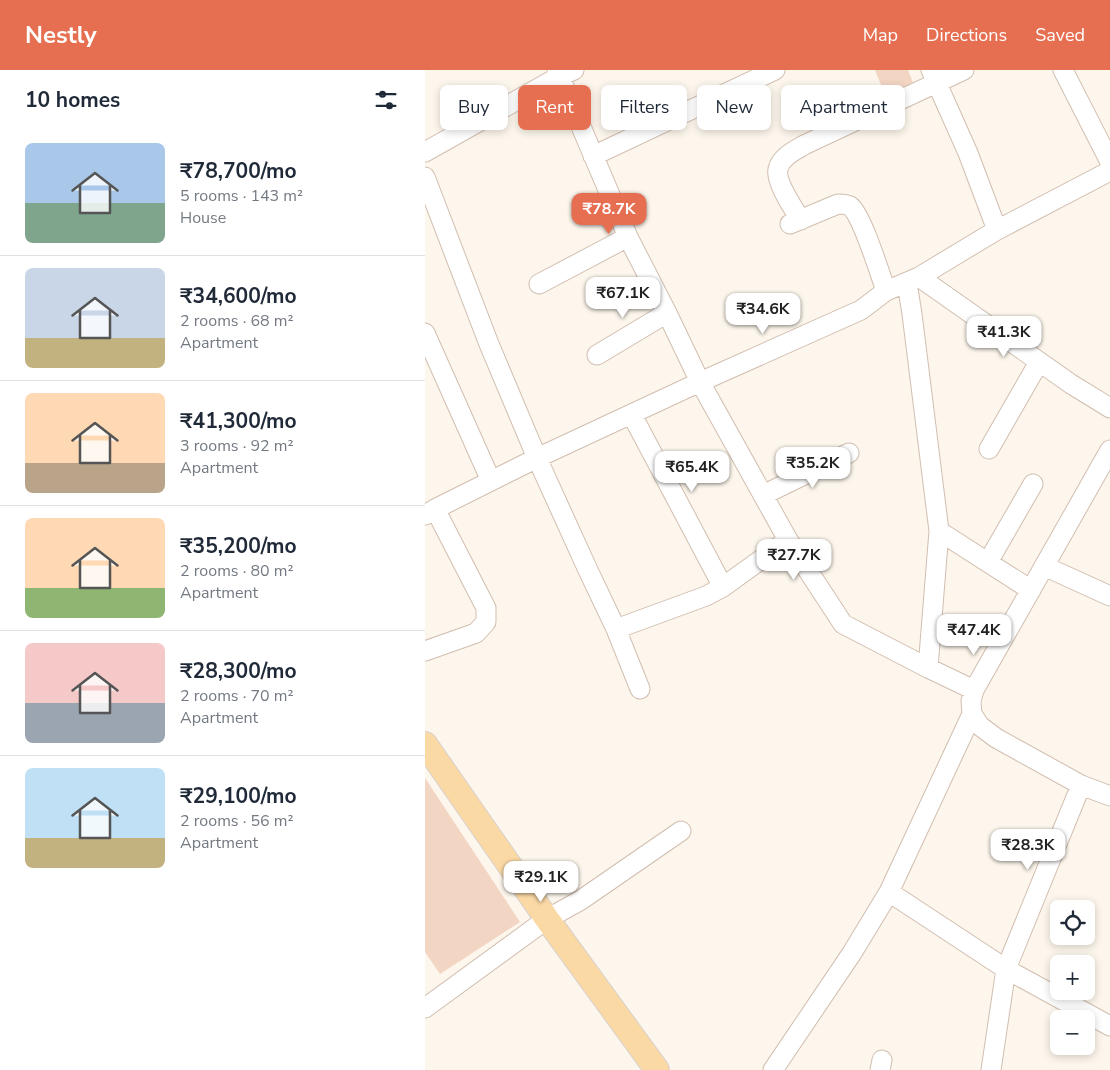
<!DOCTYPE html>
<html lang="en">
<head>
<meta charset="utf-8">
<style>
	body { margin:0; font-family:"Nunito Sans",sans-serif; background:#f6f6f7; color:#1f2937; height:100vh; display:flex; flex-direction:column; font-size:19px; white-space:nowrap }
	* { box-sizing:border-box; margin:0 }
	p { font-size:16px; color:#747a83 }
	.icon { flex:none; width:28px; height:28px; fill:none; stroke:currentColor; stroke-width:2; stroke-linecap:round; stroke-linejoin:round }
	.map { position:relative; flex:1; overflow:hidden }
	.panel { display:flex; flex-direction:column; background:#fff; width:425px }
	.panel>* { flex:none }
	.banner { position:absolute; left:15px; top:15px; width:475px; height:45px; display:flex; gap:10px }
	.buttons { position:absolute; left:625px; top:830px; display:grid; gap:10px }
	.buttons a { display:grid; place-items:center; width:45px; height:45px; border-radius:8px; background:#fff; box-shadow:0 2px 8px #0003; font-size:25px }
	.price { position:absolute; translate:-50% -42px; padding:0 11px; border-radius:10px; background:#fff; color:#222; font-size:16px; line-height:32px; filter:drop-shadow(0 1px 2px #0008) }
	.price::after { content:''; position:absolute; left:50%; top:30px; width:15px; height:11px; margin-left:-8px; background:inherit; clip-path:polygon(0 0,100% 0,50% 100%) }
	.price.selected { background:#e76f51; color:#fff }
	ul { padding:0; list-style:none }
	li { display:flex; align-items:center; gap:15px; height:125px; padding:0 25px }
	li+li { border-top:1px solid #e0e1e3 }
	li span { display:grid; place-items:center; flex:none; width:140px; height:100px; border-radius:8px; color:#555 }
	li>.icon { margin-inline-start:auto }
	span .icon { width:60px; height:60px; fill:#fffc; stroke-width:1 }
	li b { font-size:21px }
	h2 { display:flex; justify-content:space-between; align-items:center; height:60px; padding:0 25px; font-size:21px }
	.pill { padding:0 18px; border-radius:8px; background:#fff; box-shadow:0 2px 8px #0003; font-size:18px; line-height:45px }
	.pill.selected { background:#e76f51; color:#fff }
	header { display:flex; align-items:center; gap:30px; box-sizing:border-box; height:70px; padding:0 25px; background:#e76f51; color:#fff }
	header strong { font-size:24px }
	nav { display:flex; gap:28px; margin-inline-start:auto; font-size:18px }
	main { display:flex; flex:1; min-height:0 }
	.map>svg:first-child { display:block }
	.building { fill:#f3d5c3 }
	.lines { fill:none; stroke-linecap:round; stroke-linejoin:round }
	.minor-casing { stroke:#d1beb0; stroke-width:21 }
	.major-casing { stroke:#dad1cd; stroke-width:26 }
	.minor { stroke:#fff; stroke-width:19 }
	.major { stroke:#fbd9a5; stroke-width:24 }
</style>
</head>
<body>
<header>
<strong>Nestly</strong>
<nav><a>Map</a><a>Directions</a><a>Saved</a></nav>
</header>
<main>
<section class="panel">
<h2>10 homes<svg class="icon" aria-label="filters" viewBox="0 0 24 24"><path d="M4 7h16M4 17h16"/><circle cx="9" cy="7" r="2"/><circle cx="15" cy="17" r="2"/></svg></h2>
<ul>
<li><span style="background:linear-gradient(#a9c7e8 60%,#7fa58c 0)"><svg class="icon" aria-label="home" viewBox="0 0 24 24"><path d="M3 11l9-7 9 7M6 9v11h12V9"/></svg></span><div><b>₹78,700/mo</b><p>5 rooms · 143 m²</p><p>House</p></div></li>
<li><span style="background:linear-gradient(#c9d6e8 70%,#c2b280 0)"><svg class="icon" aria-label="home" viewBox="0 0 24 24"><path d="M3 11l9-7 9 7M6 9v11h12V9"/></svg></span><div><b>₹34,600/mo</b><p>2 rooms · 68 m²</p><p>Apartment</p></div></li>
<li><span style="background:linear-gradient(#ffd9b3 70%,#b9a48a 0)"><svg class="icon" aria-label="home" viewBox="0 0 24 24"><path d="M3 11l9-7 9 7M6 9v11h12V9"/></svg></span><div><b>₹41,300/mo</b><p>3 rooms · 92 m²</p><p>Apartment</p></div></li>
<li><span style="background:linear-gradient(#ffd9b3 70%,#8fb573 0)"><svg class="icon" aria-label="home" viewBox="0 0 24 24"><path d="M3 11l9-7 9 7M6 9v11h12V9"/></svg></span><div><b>₹35,200/mo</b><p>2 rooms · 80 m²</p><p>Apartment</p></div></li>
<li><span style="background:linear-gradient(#f6c9c9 60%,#9aa5b1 0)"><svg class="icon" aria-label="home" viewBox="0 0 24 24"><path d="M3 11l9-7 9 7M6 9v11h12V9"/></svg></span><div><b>₹28,300/mo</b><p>2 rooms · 70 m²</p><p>Apartment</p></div></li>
<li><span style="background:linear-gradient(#bfe0f5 70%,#c2b280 0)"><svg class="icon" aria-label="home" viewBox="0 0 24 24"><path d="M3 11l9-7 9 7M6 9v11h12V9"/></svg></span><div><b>₹29,100/mo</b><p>2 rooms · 56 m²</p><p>Apartment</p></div></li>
</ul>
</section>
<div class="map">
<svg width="685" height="1000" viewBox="0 0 685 1000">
	<rect width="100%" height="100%" fill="#fdf6ec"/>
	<path class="building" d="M450,0H483L489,15L461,27Z
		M0,708L95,852L15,904L0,882Z"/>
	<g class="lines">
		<g class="minor-casing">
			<path id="minor" d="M132,0L203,167L242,243L275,312L363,470L418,554L503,598L549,620
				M506,0L543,83L572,160
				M638,0L685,92
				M0,82L135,6L149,0
				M168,86L350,0
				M0,107L64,274L112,388L162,498L191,559L215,619
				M376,150C369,140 350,111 353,99C356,87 369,81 379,75L539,0
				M365,154L413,134C417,134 421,134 425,136C437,145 455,204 461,221
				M494,207L646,314L685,338
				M482,213L487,244L514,461L606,520
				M114,214L203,167
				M0,263L66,411
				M172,285L242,243
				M207,345L298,517
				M564,379L614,292
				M685,380L549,620L546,631L547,644L555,656L571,668L656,715L685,726
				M338,425L424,383
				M0,445L10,439L112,388L275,312L436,240L461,221L494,207L572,160L685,101
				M563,492L608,414
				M619,496L685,526
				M191,559L281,526L298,517L363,470
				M0,581L51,563L61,552V538L10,439
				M503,598L514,461
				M464,822L581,899L685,956
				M0,938L122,849L156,830L256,761
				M348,1000L427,883L464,822L547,644
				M455,1000L457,990
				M566,1000L581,899L656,715"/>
		</g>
		<g class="major-casing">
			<path id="major" d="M0,674L122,849L232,1000"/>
		</g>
		<use href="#minor" class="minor"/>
		<use href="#major" class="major"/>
	</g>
</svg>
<div class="buttons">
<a><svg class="icon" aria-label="locate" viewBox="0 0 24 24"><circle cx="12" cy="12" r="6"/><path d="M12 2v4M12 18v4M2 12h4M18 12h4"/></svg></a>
<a>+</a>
<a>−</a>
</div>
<b class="price selected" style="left:184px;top:165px">₹78.7K</b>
<b class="price" style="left:198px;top:249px">₹67.1K</b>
<b class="price" style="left:338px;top:265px">₹34.6K</b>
<b class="price" style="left:579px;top:288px">₹41.3K</b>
<b class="price" style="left:388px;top:419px">₹35.2K</b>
<b class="price" style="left:267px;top:423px">₹65.4K</b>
<b class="price" style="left:369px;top:511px">₹27.7K</b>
<b class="price" style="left:549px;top:586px">₹47.4K</b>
<b class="price" style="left:603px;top:801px">₹28.3K</b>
<b class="price" style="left:116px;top:833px">₹29.1K</b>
<div class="banner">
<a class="pill">Buy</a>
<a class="pill selected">Rent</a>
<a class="pill">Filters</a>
<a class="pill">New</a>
<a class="pill">Apartment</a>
</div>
</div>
</main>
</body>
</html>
